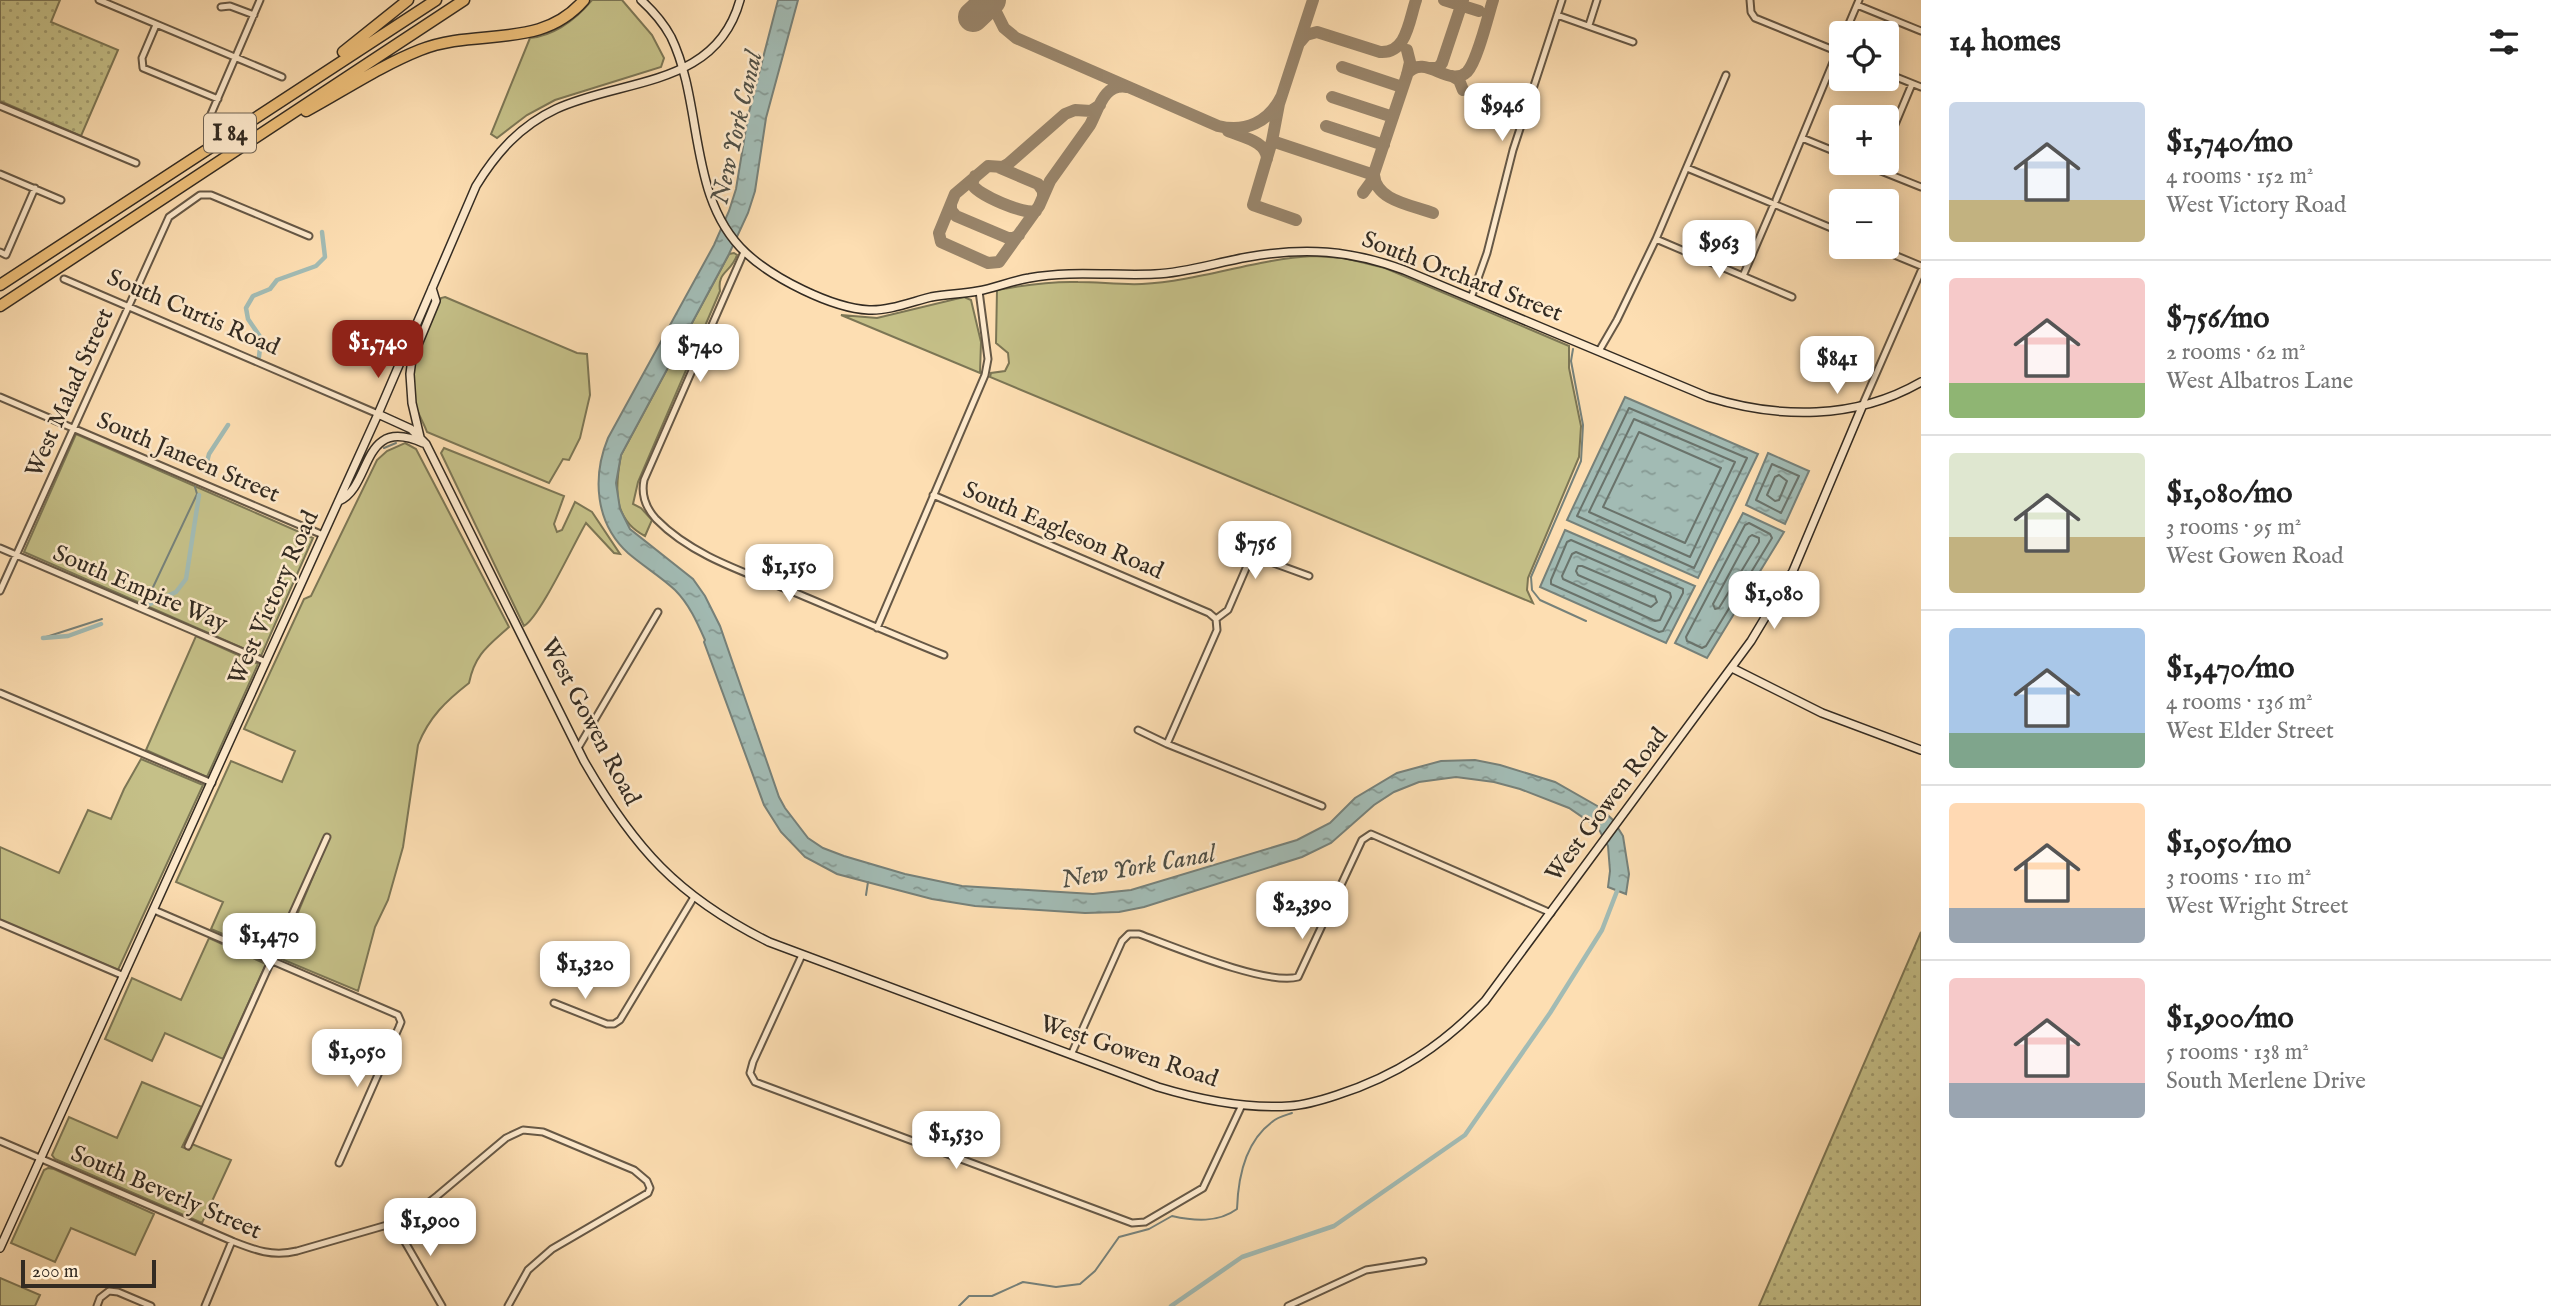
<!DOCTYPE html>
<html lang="en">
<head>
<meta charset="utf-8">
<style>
	body { margin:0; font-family:"IM FELL English",serif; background:#f6f6f6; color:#222; height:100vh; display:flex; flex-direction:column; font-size:26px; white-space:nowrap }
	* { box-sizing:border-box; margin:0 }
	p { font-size:23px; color:#767676 }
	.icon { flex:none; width:38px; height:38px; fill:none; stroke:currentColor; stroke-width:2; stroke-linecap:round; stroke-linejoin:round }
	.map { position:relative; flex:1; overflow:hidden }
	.sheet { display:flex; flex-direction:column; background:#fff; width:630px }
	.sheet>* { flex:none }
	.buttons { position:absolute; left:1829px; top:21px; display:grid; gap:14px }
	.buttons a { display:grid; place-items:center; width:70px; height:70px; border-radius:7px; background:#fff; box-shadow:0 4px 18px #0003; font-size:35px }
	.scale { position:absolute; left:21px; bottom:18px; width:135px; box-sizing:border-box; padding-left:7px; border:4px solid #332b22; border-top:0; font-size:19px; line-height:24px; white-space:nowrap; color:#332b22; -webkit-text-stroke:5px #feeacd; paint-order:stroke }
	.price { position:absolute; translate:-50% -60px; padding:0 16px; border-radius:14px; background:#fff; color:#222; font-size:23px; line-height:46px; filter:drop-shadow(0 2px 4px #0008) }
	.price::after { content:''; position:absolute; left:50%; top:42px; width:21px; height:16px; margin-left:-10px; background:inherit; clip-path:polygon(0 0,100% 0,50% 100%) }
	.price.on { background:#8f2418; color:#fff }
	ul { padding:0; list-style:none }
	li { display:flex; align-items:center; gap:21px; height:175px; padding:0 28px }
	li+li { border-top:2px solid #e0e0e0 }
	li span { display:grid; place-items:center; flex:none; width:196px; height:140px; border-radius:7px; color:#555 }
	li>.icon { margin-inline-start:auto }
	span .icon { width:84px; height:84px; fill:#fffc; stroke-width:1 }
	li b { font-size:30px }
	h2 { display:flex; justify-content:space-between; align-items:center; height:84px; padding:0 28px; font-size:30px }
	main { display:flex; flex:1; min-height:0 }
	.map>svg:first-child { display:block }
	.grass { fill:#c5c088; stroke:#7c7655; stroke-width:2 }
	.park { fill:url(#park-dots); stroke:#7c7655; stroke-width:2 }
	.water { fill:url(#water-ripples); stroke:#76817a; stroke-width:2 }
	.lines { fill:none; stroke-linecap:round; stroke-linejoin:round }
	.shore { stroke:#6a736b; stroke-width:2 }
	.stream { stroke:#76817a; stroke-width:2 }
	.canal { stroke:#a2bbb4; stroke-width:4.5 }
	.taxiway { stroke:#98846a; stroke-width:12 }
	.runway { stroke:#98846a; stroke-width:30 }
	.street-casing { stroke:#665846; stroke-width:9 }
	.secondary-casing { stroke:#332b22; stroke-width:10 }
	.highway-casing { stroke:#332b22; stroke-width:13 }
	.street { stroke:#feeacd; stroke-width:5 }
	.secondary { stroke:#feeacd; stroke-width:7 }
	.highway { stroke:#eebf79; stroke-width:10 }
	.labels { text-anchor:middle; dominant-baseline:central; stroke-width:5; stroke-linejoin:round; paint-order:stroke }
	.shield { fill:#feeacd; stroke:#706455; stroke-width:2 }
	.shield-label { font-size:23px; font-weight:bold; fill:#332b22 }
	.street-label { font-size:24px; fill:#332b22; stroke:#feeacd }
	.water-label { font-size:26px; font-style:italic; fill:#4f4f46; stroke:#feeacd }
</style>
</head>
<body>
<main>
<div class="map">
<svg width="1921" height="1306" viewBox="0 0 1921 1306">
	<defs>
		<pattern id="park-dots" width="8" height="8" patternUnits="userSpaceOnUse" patternTransform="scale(1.75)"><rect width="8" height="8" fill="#c5c088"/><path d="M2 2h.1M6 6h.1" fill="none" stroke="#a19c6f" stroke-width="1.8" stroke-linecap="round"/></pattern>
		<pattern id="water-ripples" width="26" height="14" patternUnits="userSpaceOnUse" patternTransform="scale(1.75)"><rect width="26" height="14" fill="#a2bbb4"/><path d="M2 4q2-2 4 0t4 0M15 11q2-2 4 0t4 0" fill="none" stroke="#859892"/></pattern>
	</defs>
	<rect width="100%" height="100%" fill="#fddeb2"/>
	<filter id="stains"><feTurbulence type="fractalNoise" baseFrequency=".00286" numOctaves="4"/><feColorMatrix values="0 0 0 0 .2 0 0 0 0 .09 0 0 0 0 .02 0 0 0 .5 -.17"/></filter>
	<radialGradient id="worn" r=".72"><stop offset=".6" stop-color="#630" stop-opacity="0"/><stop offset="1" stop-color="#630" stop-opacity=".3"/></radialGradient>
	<path class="grass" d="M592,0H622L652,35L664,58L661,67L555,100L527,115L497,138L491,134L530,38C556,35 576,19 592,0Z
		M734,253L737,255C731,273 717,271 720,291L638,482L633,504L641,508L652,520L645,536C612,519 615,487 621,455L729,254Z
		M1313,256L1344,258L1385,268L1569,346V368L1581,426L1579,457L1528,578L1527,590L1533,603L990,377L991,373L1005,371L1009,363L1008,353L996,343L997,290C1024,285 1050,281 1078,282C1099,282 1121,285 1142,284C1200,281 1255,259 1313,256Z
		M445,297L577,353L587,354L590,395L580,438L569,460L563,459L549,483L427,432C423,421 416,411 414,400C406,365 428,328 441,298Z
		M964,297L971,300L981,342L980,373L841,315L877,318Z
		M76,434L313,538L261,656L24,552Z
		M405,443L416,449L509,627C488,646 475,654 469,683C446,701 429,717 418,745L403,847L388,900L375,927L358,991L279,958L330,836L326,835L273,955L211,929L223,902L176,882L231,761L282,782L295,751L244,729L304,599L311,596L377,460L387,451Z
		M444,448L564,496L554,524L557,532L562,530L575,502L592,512L620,554L614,553L586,523C574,543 540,617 524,626L441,453Z
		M196,636L258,664L207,777L146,750Z
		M141,759L203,785L118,970L0,920V847L59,873L88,810L111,819L124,789Z
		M209,938L266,964L223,1059L165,1033L152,1061L105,1039L132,978L181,1000Z
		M142,1082L202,1107L182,1147L189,1150L192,1144L231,1160L202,1223L55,1159L52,1155L69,1117L117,1138Z
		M48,1168L54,1169L154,1214L135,1255L71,1228L55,1262L11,1243L44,1170Z
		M0,1278L40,1295L35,1306H0Z"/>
	<path class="park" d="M0,0H60L51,22L118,50L81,136L0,101Z
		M1921,932V1306H1759Z"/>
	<path class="water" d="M778,0H798L766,118L755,191L748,213L729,254L621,455L616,483L620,509L630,529L693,579L705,596L720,626L779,797L785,808L808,838L823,848L844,856L905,874L962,886L1093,894L1131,890L1297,840L1330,823L1355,798L1397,773L1441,761L1475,760L1500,765L1555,782L1599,807L1613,820L1623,836L1629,874L1626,894L1608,887L1610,871L1608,846L1596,824L1594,825L1569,808L1520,789L1494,782L1456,777L1419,782L1394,792L1374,805L1331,843L1302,857L1144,907L1119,912L1085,913L975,906L932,899L867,882L837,874L805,857L781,832L764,805L704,642L705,640C697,622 689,604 675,590C660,576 643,566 628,553C595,523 592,477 608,438L714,245L729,211L736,189L748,116Z
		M1625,397L1758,454L1698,578L1567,520Z
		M1768,453L1809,471L1785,524L1746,505Z
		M1743,513L1784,532L1707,658L1675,643Z
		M1565,530L1695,586L1666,643L1540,587Z"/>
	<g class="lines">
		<path class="shore" d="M1629,408L1747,458L1694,568L1577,516Z
			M1634,419L1735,462L1690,557L1589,512Z
			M1639,432L1721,468L1685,543L1603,507Z
			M1772,464L1799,476L1781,513L1756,500Z
			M1779,475L1787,481L1779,500L1775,501L1767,495L1775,477Z
			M1749,523L1770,534L1772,538L1706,646L1702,648L1687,641L1686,637L1745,525Z
			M1752,535L1759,538V542L1719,608L1715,609L1713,604L1749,537Z
			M1571,540L1683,589V593L1663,631L1659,632L1551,584V580L1567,542Z
			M1576,552L1670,593L1671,597L1660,620L1655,621L1563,579L1562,576L1572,554Z
			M1578,566H1582L1655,597L1657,602L1651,607L1578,575L1576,571Z"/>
		<path class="stream" d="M1573,349L1571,361L1583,425L1581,461L1531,577L1532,590L1540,600L1586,621
			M384,448L396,443
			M143,602L147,600L197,494L195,487
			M43,638L102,619
			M866,895L868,882
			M959,1306L969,1296H992L1023,1282L1056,1287L1080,1284L1095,1271L1119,1237L1149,1229L1172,1216C1194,1221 1218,1223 1237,1209C1238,1178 1245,1142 1272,1122C1277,1117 1286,1115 1292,1113"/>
		<path class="canal" d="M259,357L261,338L248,319L246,308L253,296L270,289L277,280L316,266L325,257L322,232
			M205,470L209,454L228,425
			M150,604L176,592L186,579L199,495
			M43,638L68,636L101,624
			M1171,1306L1242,1257L1334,1226L1465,1135L1550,1013L1602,930L1619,886"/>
		<path class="taxiway" d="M990,0L1004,28L1016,38L1218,126C1245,133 1269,122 1281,97
			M1313,0L1279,104L1272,141L1374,175C1376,201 1412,205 1433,213
			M1444,0L1479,11
			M1300,42L1306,35L1317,32L1380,52C1407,54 1409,20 1416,0
			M1342,67L1402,87
			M1430,68H1438L1442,63L1463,0
			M1407,74C1425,52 1449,89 1467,72C1477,62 1488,16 1493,0
			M1452,76L1459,80L1463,90
			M1332,97L1393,117
			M1100,105L1091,111L1075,110L1065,114L1008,164L1003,167L988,166L955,194L939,233L941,242L988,263L999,262L1039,206L1050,181L1090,125C1099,108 1104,83 1127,87
			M1326,126L1384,145
			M1228,131C1242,137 1267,141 1267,159
			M1272,141L1253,205L1296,220
			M998,167L1038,184L1043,191V197
			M975,176L972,184C977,195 1025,215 1036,211
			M1363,193L1371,182L1407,75L1410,62L1407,50
			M951,204V210L956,216L1008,238H1013L1019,235"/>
		<path class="runway" d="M973,17L991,0"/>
		<g class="street-casing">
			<path id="street" d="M99,0L282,77
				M1750,0L1751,12L1755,18L1841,53
				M1857,5L1921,31
				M221,7L230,6L254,15
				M1557,15L1633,42
				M156,25L142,58L143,68L218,99
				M1589,25L1597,0
				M1845,33L1859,0
				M1886,73L1921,87
				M0,106L136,163
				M208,121L260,0
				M1802,138L1841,154
				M1886,146L1912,84
				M1861,163L1921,187
				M1687,168L1841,232
				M0,174L61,200
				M1776,200L1841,43
				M1656,239L1792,297
				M1875,247L1921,266
				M0,252L6,255L35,188
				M744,252L644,480C641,495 645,507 656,519C693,557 748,573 796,593C846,614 894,635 944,655
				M1743,276L1774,204
				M64,279L378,414
				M1471,298L1487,253L1513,150L1562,0
				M1599,351L1617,320L1656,239L1726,75
				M0,397L323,535
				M1862,406L1921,271
				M933,495L1209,613L1216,619
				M0,548L266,662
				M0,591L169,217L200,195H211L309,236
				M1216,619L1228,610L1250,559L1254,556L1309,576
				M877,628L985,375L988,359L979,291
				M0,693L212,783
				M1138,730L1167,744L1322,806
				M1167,744L1217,630L1216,619
				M578,748L658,612
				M154,910L398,1015L401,1022L399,1027L339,1163
				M0,923L124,976
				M802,955L753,1062L750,1073L755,1082L1132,1223L1145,1222L1203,1188L1242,1105
				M554,1003L607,1024H614L620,1020L694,897
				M1071,1055L1122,941L1129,934H1139C1172,946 1267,986 1298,977L1362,840L1371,834L1551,913
				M0,1141L232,1241C255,1250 272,1257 297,1251L394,1223L419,1210L437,1196L506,1138L523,1130L543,1132L634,1170L647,1181L650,1188L648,1193L552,1249L528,1270L508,1306
				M188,1146L327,837
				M394,1223L442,1306
				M97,1306L100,1298L109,1291L118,1292L151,1306
				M205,1306L232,1241
				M1288,1306L1366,1270L1423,1261"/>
		</g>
		<g class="secondary-casing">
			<path id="secondary" d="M641,0C652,10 664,24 671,37C704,105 687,198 746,253C773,278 831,308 869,310C888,311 911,302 931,297C946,294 962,294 978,291C995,288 1011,281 1029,278C1071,270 1113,276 1155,274C1186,273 1218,262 1248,257C1305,247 1350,250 1404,270L1708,397C1779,419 1855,420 1921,382
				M378,414L411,429L426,444L584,761C634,848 678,897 769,942L1158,1087C1201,1100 1245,1109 1290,1106C1306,1105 1322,1100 1337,1095C1396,1076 1442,1046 1485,1001L1751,641L1793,571L1862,407
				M420,437L412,403L410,374L412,359L436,301L432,288
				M339,501C373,486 360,415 423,443
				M1732,668L1822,713L1921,750
				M0,1248L378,414L476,186C496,153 520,126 556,109C623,78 716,88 740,0"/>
		</g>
		<g class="highway-casing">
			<path id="highway" d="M343,52L408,0
				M306,111C343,91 380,66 420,50C478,27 540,51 584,0
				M0,285L436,0
				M0,306L464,0"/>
		</g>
		<use href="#street" class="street"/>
		<use href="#secondary" class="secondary"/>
		<use href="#highway" class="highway"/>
	</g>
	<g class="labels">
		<rect class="shield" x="204" y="113.5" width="52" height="39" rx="5"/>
		<g class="shield-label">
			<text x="230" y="133">I 84</text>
		</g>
		<g class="street-label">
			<text transform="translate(1462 277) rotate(21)">South Orchard Street</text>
			<text transform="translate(193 313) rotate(23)">South Curtis Road</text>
			<text transform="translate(70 393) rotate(-66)">West Malad Street</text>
			<text transform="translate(188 458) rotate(23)">South Janeen Street</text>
			<text transform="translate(1063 531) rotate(23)">South Eagleson Road</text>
			<text transform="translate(140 589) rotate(23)">South Empire Way</text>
			<text transform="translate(274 598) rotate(-66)">West Victory Road</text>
			<text transform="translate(590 722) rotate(62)">West Gowen Road</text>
			<text transform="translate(1607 805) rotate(-53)">West Gowen Road</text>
			<text transform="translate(1129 1052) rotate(18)">West Gowen Road</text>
			<text transform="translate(166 1193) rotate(23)">South Beverly Street</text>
		</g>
		<g class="water-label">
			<text transform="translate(737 128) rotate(-77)">New York Canal</text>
			<text transform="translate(1138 867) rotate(-10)">New York Canal</text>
		</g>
	</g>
	<rect width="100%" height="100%" filter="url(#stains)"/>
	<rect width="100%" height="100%" fill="url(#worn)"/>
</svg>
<div class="buttons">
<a><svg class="icon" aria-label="locate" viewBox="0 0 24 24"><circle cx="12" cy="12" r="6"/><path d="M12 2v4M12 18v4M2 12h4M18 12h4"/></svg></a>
<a>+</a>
<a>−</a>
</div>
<div class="scale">200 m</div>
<b class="price" style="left:1502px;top:143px">$946</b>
<b class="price" style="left:1719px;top:280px">$963</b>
<b class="price on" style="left:378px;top:380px">$1,740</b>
<b class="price" style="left:700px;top:384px">$740</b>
<b class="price" style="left:1837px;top:396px">$841</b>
<b class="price" style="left:1255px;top:581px">$756</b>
<b class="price" style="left:789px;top:604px">$1,150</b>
<b class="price" style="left:1774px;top:631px">$1,080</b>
<b class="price" style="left:1302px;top:941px">$2,390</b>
<b class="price" style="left:269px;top:973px">$1,470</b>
<b class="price" style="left:585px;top:1001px">$1,320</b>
<b class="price" style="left:357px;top:1089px">$1,050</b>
<b class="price" style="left:956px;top:1171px">$1,530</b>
<b class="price" style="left:430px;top:1258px">$1,900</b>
</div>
<section class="sheet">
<h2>14 homes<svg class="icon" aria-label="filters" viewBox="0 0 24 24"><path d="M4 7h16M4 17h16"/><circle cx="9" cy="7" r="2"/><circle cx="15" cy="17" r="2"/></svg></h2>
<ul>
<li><span style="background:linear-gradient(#c9d6e8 70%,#c2b280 0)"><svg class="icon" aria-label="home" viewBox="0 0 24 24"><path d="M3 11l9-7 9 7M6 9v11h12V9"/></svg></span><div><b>$1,740/mo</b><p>4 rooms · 152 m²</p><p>West Victory Road</p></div></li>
<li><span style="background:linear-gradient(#f6c9c9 75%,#8fb573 0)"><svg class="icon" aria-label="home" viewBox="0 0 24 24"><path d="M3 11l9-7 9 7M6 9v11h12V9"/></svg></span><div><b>$756/mo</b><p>2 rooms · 62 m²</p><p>West Albatros Lane</p></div></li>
<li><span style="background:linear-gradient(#dfe7d0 60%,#c2b280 0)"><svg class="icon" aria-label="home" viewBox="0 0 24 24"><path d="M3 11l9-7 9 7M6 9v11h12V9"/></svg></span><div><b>$1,080/mo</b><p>3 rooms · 95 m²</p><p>West Gowen Road</p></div></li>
<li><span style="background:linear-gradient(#a9c7e8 75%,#7fa58c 0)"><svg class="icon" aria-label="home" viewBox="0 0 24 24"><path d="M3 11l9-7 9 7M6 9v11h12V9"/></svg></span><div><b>$1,470/mo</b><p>4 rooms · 136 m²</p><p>West Elder Street</p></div></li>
<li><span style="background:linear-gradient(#ffd9b3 75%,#9aa5b1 0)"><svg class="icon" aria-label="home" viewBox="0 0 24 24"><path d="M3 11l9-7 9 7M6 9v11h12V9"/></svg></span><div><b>$1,050/mo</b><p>3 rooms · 110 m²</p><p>West Wright Street</p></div></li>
<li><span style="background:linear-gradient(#f6c9c9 75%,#9aa5b1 0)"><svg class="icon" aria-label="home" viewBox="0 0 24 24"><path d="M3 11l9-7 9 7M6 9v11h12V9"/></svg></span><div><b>$1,900/mo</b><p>5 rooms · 138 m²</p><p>South Merlene Drive</p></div></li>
</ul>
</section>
</main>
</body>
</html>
